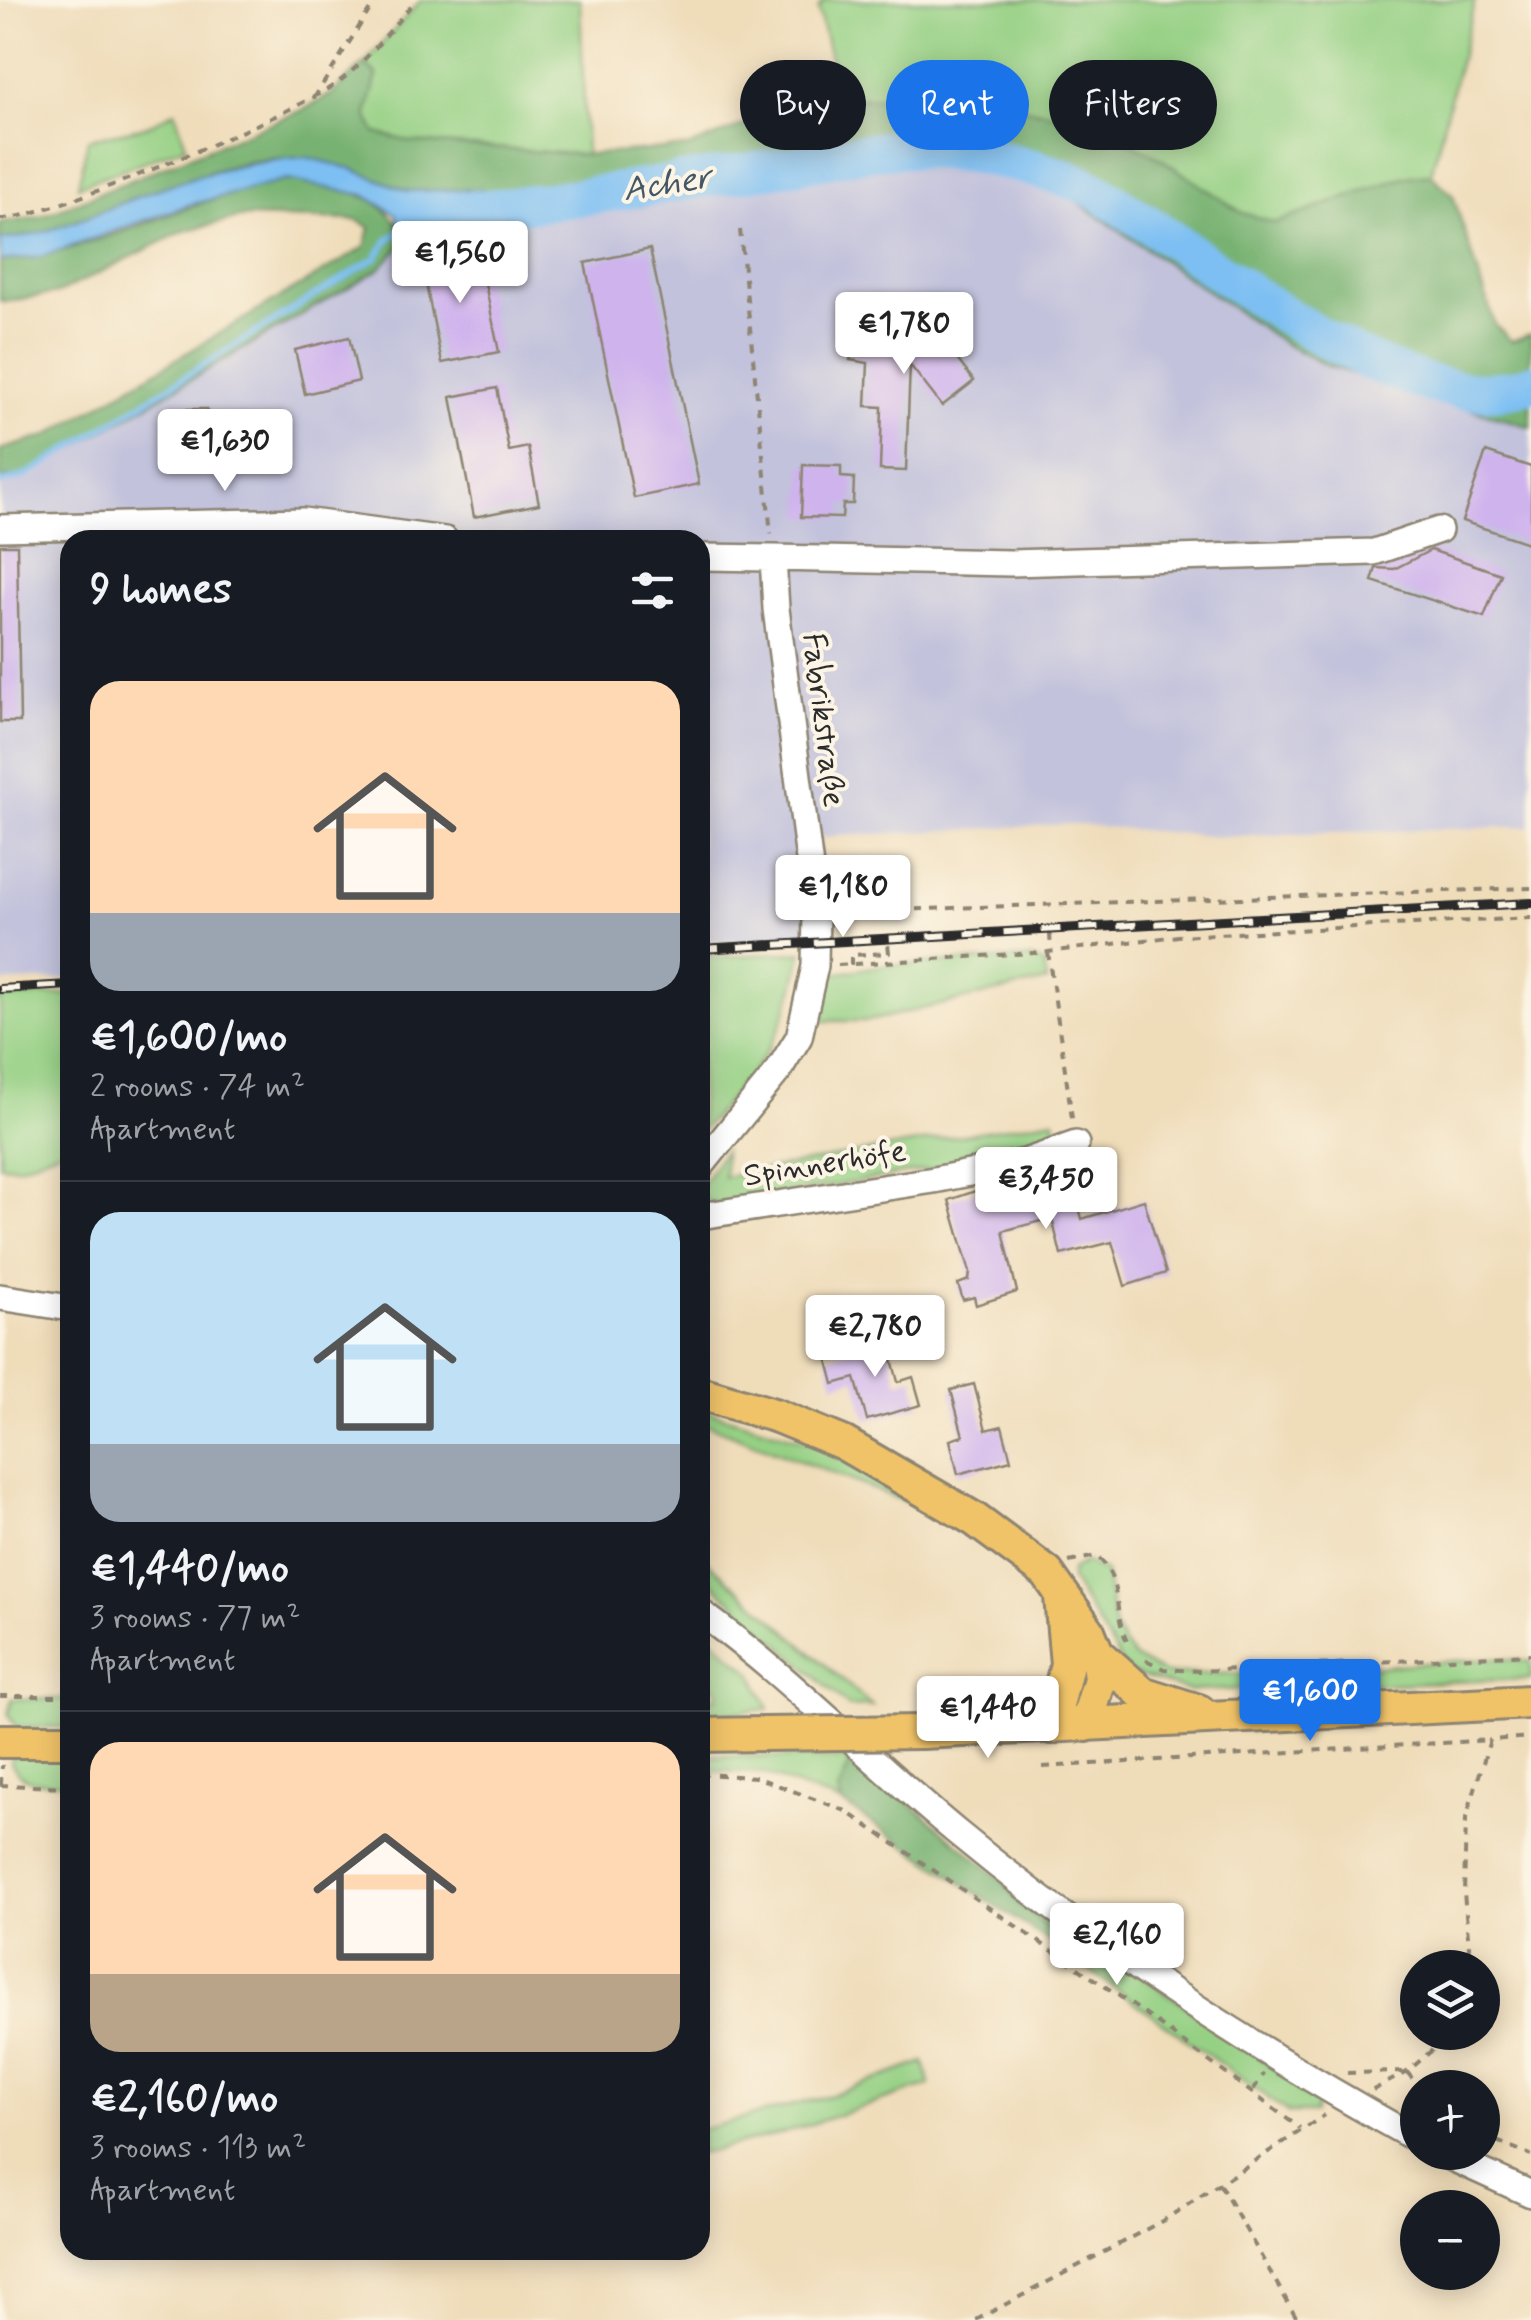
<!DOCTYPE html>
<html lang="en">
<head>
<meta charset="utf-8">
<style>
	body { margin:0; font-family:Mynerve,sans-serif; background:#20242c; color:#f1f3f6; height:100vh; display:flex; flex-direction:column; font-size:38px; white-space:nowrap }
	* { box-sizing:border-box; margin:0 }
	p { font-size:32px; color:#9ea1a6 }
	.icon { flex:none; width:55px; height:55px; fill:none; stroke:currentColor; stroke-width:2; stroke-linecap:round; stroke-linejoin:round }
	.map { position:relative; flex:1; overflow:hidden }
	.drawer { position:absolute; left:60px; top:530px; width:650px; height:1730px; display:flex; flex-direction:column; background:#171b24; border-radius:30px; box-shadow:0 5px 25px #0003 }
	.drawer>* { flex:none }
	.top-card { position:absolute; left:740px; top:60px; width:640px; height:90px; display:flex; gap:20px }
	.fabs { position:absolute; left:1400px; top:1950px; display:grid; gap:20px }
	.fabs a { display:grid; place-items:center; width:100px; height:100px; border-radius:50%; background:#171b24; box-shadow:0 5px 25px #0003; font-size:50px }
	.price { position:absolute; translate:-50% -85px; padding:0 22px; border-radius:10px; background:#fff; color:#222; font-size:32px; line-height:65px; filter:drop-shadow(0 2px 5px #0008) }
	.price::after { content:''; position:absolute; left:50%; top:60px; width:30px; height:22px; margin-left:-15px; background:inherit; clip-path:polygon(0 0,100% 0,50% 100%) }
	.price.on { background:#1a73e8; color:#fff }
	ul { padding:0; list-style:none }
	li { display:grid; align-content:center; gap:20px; height:530px; padding:0 30px }
	li+li { border-top:2px solid #363941 }
	li span { display:grid; place-items:center; height:310px; border-radius:30px; color:#555 }
	li>.icon { margin-inline-start:auto }
	span .icon { width:180px; height:180px; fill:#fffc; stroke-width:1 }
	li b { font-size:42px }
	h2 { display:flex; justify-content:space-between; align-items:center; height:120px; padding:0 30px; font-size:42px }
	.pill { padding:0 35px; border-radius:45px; background:#171b24; box-shadow:0 5px 25px #0003; font-size:35px; line-height:90px }
	.pill.on { background:#1a73e8; color:#fff }
	.map>svg:first-child { display:block }
	.industrial { fill:#c2c2dc }
	.green { fill:#95d084; stroke:#607e58; stroke-width:2.5 }
	.forest { fill:#78b272; stroke:#526e4e; stroke-width:2.5 }
	.water { fill:#7dbff3; stroke:#54758f; stroke-width:2.5 }
	.lines { fill:none; stroke-linecap:round; stroke-linejoin:round }
	.stream { stroke:#7dbff3; stroke-width:6 }
	.river { stroke:#7dbff3; stroke-width:38 }
	.building { fill:#cfb3ed }
	.minor-casing { stroke:#8d8472; stroke-width:30 }
	.major-casing { stroke:#8d8472; stroke-width:38 }
	.path { stroke:#8d8472; stroke-width:4; stroke-dasharray:8 8; stroke-linecap:butt }
	.minor { stroke:#fff; stroke-width:25 }
	.major { stroke:#f0c369; stroke-width:32 }
	.rail-casing { stroke:#2b2b2b; stroke-width:10 }
	.rail { stroke:#fcf5e5; stroke-width:6; stroke-dasharray:19; stroke-linecap:butt }
	.major-bridge-casing { stroke:#8d8472; stroke-width:38; stroke-linecap:butt }
	.major-bridge { stroke:#f0c369; stroke-width:32 }
	.labels { text-anchor:middle; dominant-baseline:central; stroke-width:8; stroke-linejoin:round; paint-order:stroke }
	.street-label { font-size:32px; fill:#2b2b2b; stroke:#fcf5e5 }
	.water-label { font-size:35px; font-style:italic; fill:#445767; stroke:#fcf5e5 }
</style>
</head>
<body>
<div class="map">
<svg width="1531" height="2320" viewBox="0 0 1531 2320">
	<rect width="100%" height="100%" fill="#fcf5e5"/>
	<filter id="ink" filterUnits="userSpaceOnUse"><feTurbulence type="fractalNoise" baseFrequency=".01" numOctaves="2"/><feDisplacementMap in="SourceGraphic" scale="20" xChannelSelector="R" yChannelSelector="G"/><feConvolveMatrix kernelMatrix="1 2 1 2 8 2 1 2 1" color-interpolation-filters="sRGB"/></filter>
	<filter id="wash" filterUnits="userSpaceOnUse"><feTurbulence type="fractalNoise" baseFrequency=".0048" numOctaves="4" result="noise"/><feDisplacementMap in="SourceGraphic" scale="40" xChannelSelector="R" yChannelSelector="G"/><feGaussianBlur stdDeviation="2.25" result="paint"/><feColorMatrix in="noise" values="0 0 0 0 0 0 0 0 0 0 0 0 0 0 0 0 0 1.4 0 .05"/><feComposite in="paint" operator="in"/></filter>
	<g filter="url(#wash)">
		<rect width="100%" height="100%" fill="#efdcb9"/>
		<path class="industrial" d="M903,163L986,170L1069,196L1287,345L1328,366L1531,427V826L1220,837L1071,824L821,837L826,936L700,943V540H70V979L0,983V478L27,475L378,270L406,241L482,218L642,206L742,183Z"/>
		<path class="green" d="M421,0H580L586,155L411,142L376,133L366,115L377,75L364,64Z
			M825,0H1475L1431,174L1404,177L1276,223L1242,213L1160,158L865,98L840,101L818,8Z
			M175,111L186,146L78,186L88,139L145,127Z
			M802,952C784,1044 761,1064 700,1132V958Z
			M1032,958L1044,964L1047,981L868,1021H819L828,975L878,966Z
			M70,994V1146L19,1166L0,1165V998Z
			M1054,1119L1057,1132L1038,1152L717,1205L701,1197L700,1187L724,1151V1177Z
			M700,1409L818,1444L953,1520L700,1422Z
			M700,1555L872,1706L849,1707L700,1572Z
			M1085,1562L1105,1572L1115,1629L1122,1641L1134,1658L1166,1674L1292,1673L1493,1658L1531,1661V1679L1189,1691L1127,1672L1071,1580V1571Z
			M700,1628L753,1674L769,1709L700,1715V1698H717L718,1690L700,1670Z
			M12,1699H70V1727H16L8,1714Z
			M70,1752V1782C46,1782 24,1787 11,1763L12,1757Z
			M700,1755L850,1759L851,1762L838,1792L841,1803L762,1773L700,1770Z
			M1003,1881L1306,2089L1317,2106L1314,2113H1289L1059,1948L1063,1941L1016,1901Z
			M924,2062L930,2085L784,2133L700,2154V2130L839,2093Z"/>
		<path class="forest" d="M364,64L377,75L367,115L376,133L411,142L586,155L690,147L785,108L865,98L956,96L1086,119L1160,158L1242,213L1275,223L1404,177L1431,174L1453,196L1495,325L1511,341L1531,334V427L1328,366L1287,345L1069,196L986,170L903,163L742,183L642,206L482,218L481,189C458,190 427,196 405,190C355,177 327,154 272,159C177,168 94,231 0,240V223L40,217L303,110L333,93Z
			M287,180C336,187 387,190 406,241L378,270L27,475L0,478V450L47,436L365,247L370,227L356,220L244,217L184,231L58,293L8,301H0V261C100,253 189,197 287,180Z
			M851,1762L864,1764L1003,1881L1016,1901L1063,1941L1059,1948L842,1803L838,1792Z"/>
		<path class="water" d="M306,157L350,168L407,191L482,189V218L406,241L396,214L364,195L287,180L189,205L41,257L0,261V240C55,235 103,209 155,190C203,173 255,160 306,157Z"/>
		<g class="lines">
			<path class="stream" d="M0,483L27,475L376,258L388,240L407,227"/>
			<path class="river" d="M430,214C546,204 660,185 775,168C817,162 861,150 903,149C964,148 1023,163 1080,183C1101,191 1120,207 1139,218C1233,277 1415,428 1531,383"/>
		</g>
		<g id="blocks">
			<path class="building" d="M478,249L499,352L442,363L421,260Z
				M650,249L699,484L634,498L585,263Z
				M862,315L922,328L929,323L974,381L942,406L910,365L906,471L880,470L882,407L866,406L868,363L850,360Z
				M349,337L359,381L305,394L295,350Z
				M497,388L509,451L528,447L539,504L474,517L451,397Z
				M185,409H207L206,437H184Z
				M1486,452L1531,467V544L1462,521Z
				M803,465L841,466V477L854,478L853,504H843L842,518L801,517Z
				M0,545H17L20,722H0Z
				M1431,550L1501,574L1484,617L1372,581L1376,568L1394,569Z
				M1070,1171L1082,1219L1144,1200L1166,1273L1125,1286L1112,1242L1061,1255L1052,1218L1003,1231L1017,1292L976,1305L974,1297L963,1300L958,1284L969,1280L970,1272L949,1200L993,1185L1024,1179L1025,1183Z
				M887,1340L898,1382L913,1377L921,1405L867,1420L855,1378L834,1384L827,1357Z
				M974,1384L986,1430L1002,1426L1011,1460L958,1474L950,1440L963,1436L951,1390Z"/>
		</g>
	</g>
	<g filter="url(#ink)">
		<use href="#blocks" fill-opacity="0" stroke="#8d8472" stroke-width="2.5"/>
		<g class="lines">
			<g class="minor-casing">
				<path id="minor" d="M0,528L303,521L445,540
					M700,557L773,558L776,609L816,913L815,966L799,1037L778,1071L700,1167
					M773,558L1011,563L1374,552L1439,530
					M700,1216L934,1180L1025,1162L1076,1144
					M0,1297L70,1308
					M700,1612C792,1679 871,1762 959,1834C1102,1952 1256,2050 1418,2140
					M1439,2152L1531,2194"/>
			</g>
			<g class="major-casing">
				<path id="major" d="M700,1393L777,1416L843,1443L974,1519L1047,1573L1088,1631L1097,1653L1100,1679L1086,1725
					M1097,1653L1142,1693L1199,1711
					M1052,1727L1067,1664L1061,1597
					M922,1732L1531,1702
					M700,1735L764,1734
					M0,1741H70"/>
			</g>
			<path class="path" d="M314,98L376,0
				M0,219C43,220 298,112 337,83C368,61 391,28 416,0
				M740,230L771,534
				M836,912L1531,888
				M1050,934L1051,951
				M1048,952L1073,1125
				M838,965L1048,952L1178,936L1531,918
				M851,965V955L889,953L888,943
				M1069,1562L1096,1556C1123,1576 1112,1615 1128,1643
				M700,1583L710,1591
				M1146,1660L1164,1669L1199,1671L1531,1654
				M0,1696H70
				M1043,1767L1490,1740
				M700,1774L756,1777L846,1811L1131,2004L1300,2128
				M0,1785L70,1787
				M1,1785L2,1765
				M1471,1968L1464,1893L1466,1818L1490,1740L1531,1737
				M1407,2072L1420,2088
				M1347,2073L1407,2072
				M1253,2090L1264,2074
				M1373,2090L1407,2072L1453,2032
				M1482,2135L1531,2155
				M1220,2185L1298,2320
				M976,2320L1164,2220L1325,2115"/>
			<use href="#minor" class="minor"/>
			<use href="#major" class="major"/>
			<g class="rail-casing">
				<path id="rail" d="M700,949L1531,903
					M0,989L70,985"/>
			</g>
			<use href="#rail" class="rail"/>
			<g class="major-bridge-casing">
				<path id="major-bridge" d="M764,1734L922,1732"/>
			</g>
			<use href="#major-bridge" class="major-bridge"/>
		</g>
	</g>
	<g class="labels">
		<g class="street-label">
			<text transform="translate(823 720) rotate(83)">Fabrikstraße</text>
			<text transform="translate(825 1164) rotate(-9)">Spinnerhöfe</text>
		</g>
		<g class="water-label">
			<text transform="translate(667 184) rotate(-9)">Acher</text>
		</g>
	</g>
</svg>
<div class="fabs">
<a><svg class="icon" aria-label="layers" viewBox="0 0 24 24"><path d="M12 4l9 5-9 5-9-5zM3 14l9 5 9-5"/></svg></a>
<a>+</a>
<a>−</a>
</div>
<b class="price" style="left:460px;top:306px">€1,560</b>
<b class="price" style="left:904px;top:377px">€1,780</b>
<b class="price" style="left:225px;top:494px">€1,630</b>
<b class="price" style="left:843px;top:940px">€1,180</b>
<b class="price" style="left:1046px;top:1232px">€3,450</b>
<b class="price" style="left:875px;top:1380px">€2,780</b>
<b class="price on" style="left:1310px;top:1744px">€1,600</b>
<b class="price" style="left:988px;top:1761px">€1,440</b>
<b class="price" style="left:1117px;top:1988px">€2,160</b>
<div class="top-card">
<a class="pill">Buy</a>
<a class="pill on">Rent</a>
<a class="pill">Filters</a>
</div>
<section class="drawer">
<h2>9 homes<svg class="icon" aria-label="filters" viewBox="0 0 24 24"><path d="M4 7h16M4 17h16"/><circle cx="9" cy="7" r="2"/><circle cx="15" cy="17" r="2"/></svg></h2>
<ul>
<li><span style="background:linear-gradient(#ffd9b3 75%,#9aa5b1 0)"><svg class="icon" aria-label="home" viewBox="0 0 24 24"><path d="M3 11l9-7 9 7M6 9v11h12V9"/></svg></span><div><b>€1,600/mo</b><p>2 rooms · 74 m²</p><p>Apartment</p></div></li>
<li><span style="background:linear-gradient(#bfe0f5 75%,#9aa5b1 0)"><svg class="icon" aria-label="home" viewBox="0 0 24 24"><path d="M3 11l9-7 9 7M6 9v11h12V9"/></svg></span><div><b>€1,440/mo</b><p>3 rooms · 77 m²</p><p>Apartment</p></div></li>
<li><span style="background:linear-gradient(#ffd9b3 75%,#b9a48a 0)"><svg class="icon" aria-label="home" viewBox="0 0 24 24"><path d="M3 11l9-7 9 7M6 9v11h12V9"/></svg></span><div><b>€2,160/mo</b><p>3 rooms · 113 m²</p><p>Apartment</p></div></li>
</ul>
</section>
</div>
</body>
</html>
